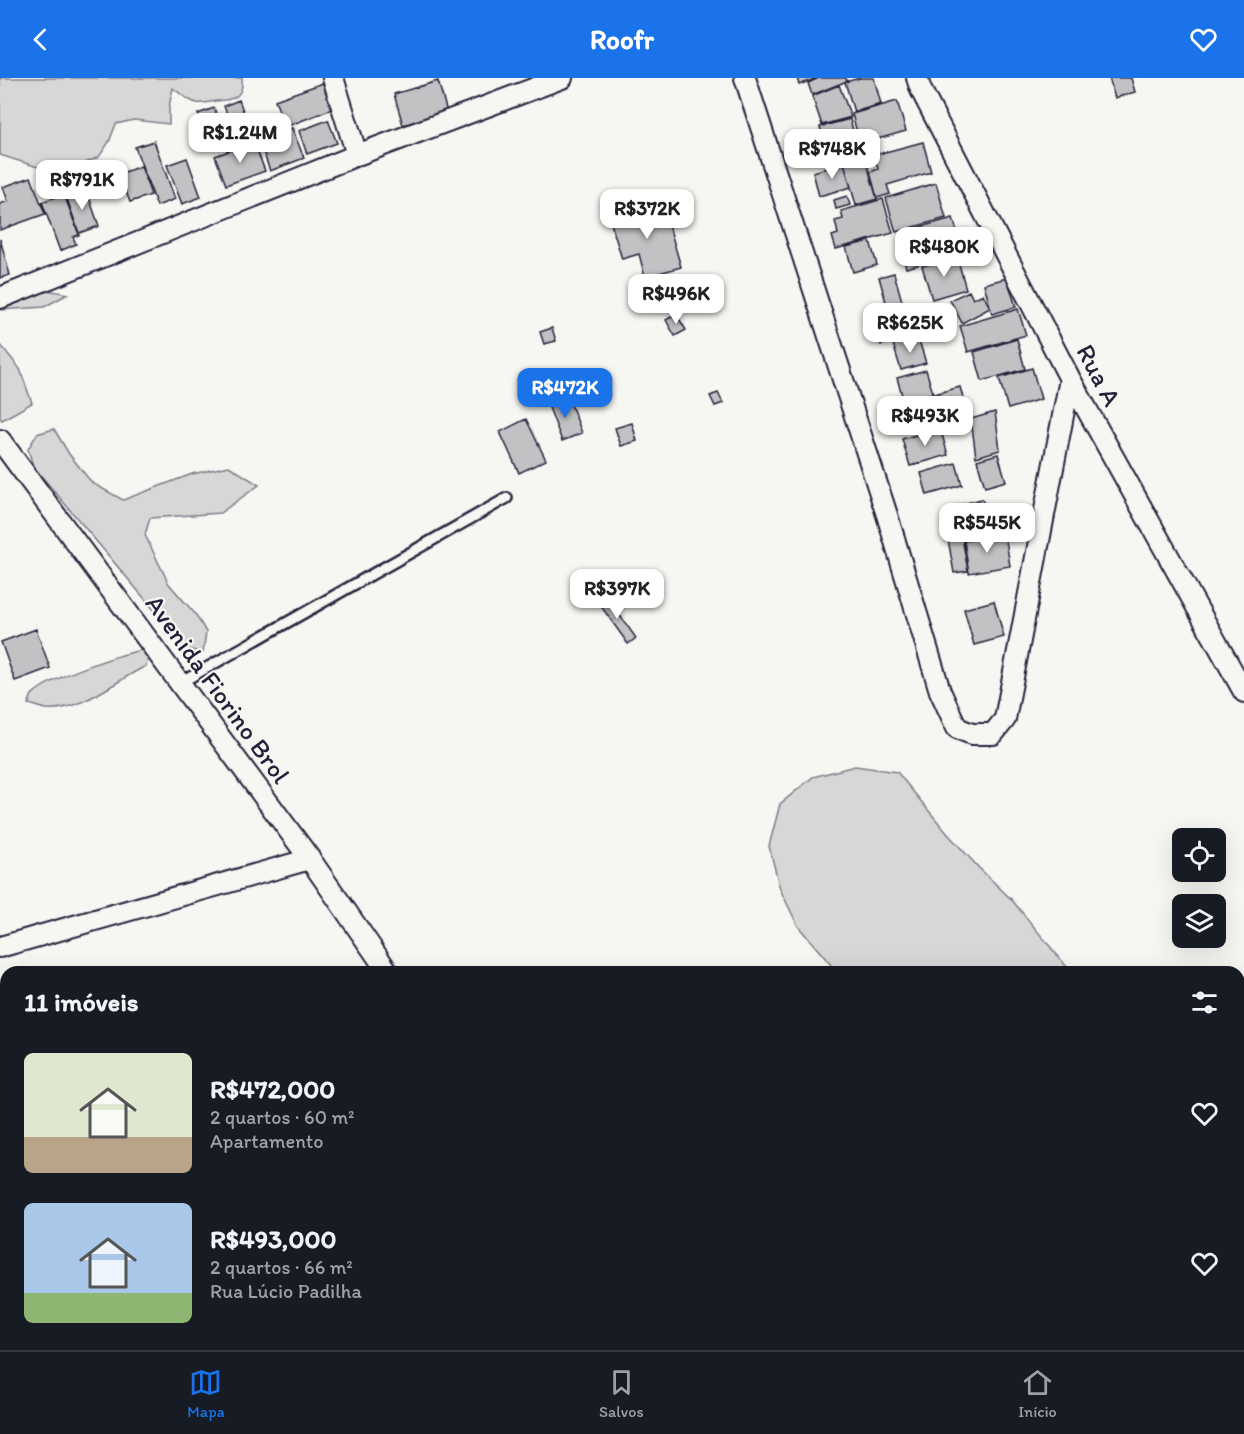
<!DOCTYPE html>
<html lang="pt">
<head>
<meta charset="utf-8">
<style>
	body { margin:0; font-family:Itim,sans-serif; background:#242831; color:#f1f3f6; height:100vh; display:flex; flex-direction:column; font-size:22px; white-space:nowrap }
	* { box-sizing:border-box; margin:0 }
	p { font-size:20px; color:#9ea1a6 }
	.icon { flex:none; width:33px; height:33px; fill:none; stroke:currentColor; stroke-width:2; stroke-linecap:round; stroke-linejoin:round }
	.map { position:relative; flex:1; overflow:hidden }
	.details { position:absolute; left:0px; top:888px; width:1245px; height:384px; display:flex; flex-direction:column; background:#171b24; border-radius:18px 18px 0 0; box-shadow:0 6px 24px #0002 }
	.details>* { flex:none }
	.buttons { position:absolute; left:1172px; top:750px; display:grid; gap:12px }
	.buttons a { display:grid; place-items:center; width:54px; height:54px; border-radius:9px; background:#171b24; box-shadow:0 6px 24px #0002; font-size:30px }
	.price { position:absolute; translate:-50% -51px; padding:0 14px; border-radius:12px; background:#fff; color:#222; font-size:20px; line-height:39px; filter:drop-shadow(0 2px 3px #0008) }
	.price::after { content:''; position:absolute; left:50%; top:36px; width:18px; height:14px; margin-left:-9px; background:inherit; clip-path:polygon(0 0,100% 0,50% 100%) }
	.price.current { background:#1a73e8; color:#fff }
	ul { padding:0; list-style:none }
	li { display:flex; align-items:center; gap:18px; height:150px; padding:0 24px }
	li span { display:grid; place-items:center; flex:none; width:168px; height:120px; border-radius:9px; color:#555 }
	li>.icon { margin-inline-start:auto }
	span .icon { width:72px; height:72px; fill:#fffc; stroke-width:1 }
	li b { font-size:26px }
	h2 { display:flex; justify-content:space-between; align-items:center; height:72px; padding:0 24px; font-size:26px }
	header { display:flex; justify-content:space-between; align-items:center; height:78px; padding:0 24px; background:#1a73e8; color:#fff; font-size:27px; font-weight:800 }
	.tab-bar { display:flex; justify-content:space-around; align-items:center; height:84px; border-top:2px solid #363941; background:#171b24; font-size:16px; color:#9ea1a6 }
	.tab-bar a { display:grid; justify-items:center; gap:3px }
	.tab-bar .current { color:#1a73e8 }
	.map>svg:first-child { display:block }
	.green { fill:#d7d7d7; stroke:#7c7c89; stroke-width:1.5 }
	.building { fill:#c2c2c4; stroke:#22223b; stroke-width:1.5 }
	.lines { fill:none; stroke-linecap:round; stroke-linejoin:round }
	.lane-casing { stroke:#22223b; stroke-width:14 }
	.street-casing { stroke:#22223b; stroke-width:24 }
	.lane { stroke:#f6f6f2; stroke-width:9 }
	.street { stroke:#f6f6f2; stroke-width:20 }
	.labels { text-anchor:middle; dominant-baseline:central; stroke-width:4.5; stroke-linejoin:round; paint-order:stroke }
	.street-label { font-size:26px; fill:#22223b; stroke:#f6f6f2 }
</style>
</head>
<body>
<header><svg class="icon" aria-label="back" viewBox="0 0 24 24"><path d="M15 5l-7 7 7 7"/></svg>Roofr<svg class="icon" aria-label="heart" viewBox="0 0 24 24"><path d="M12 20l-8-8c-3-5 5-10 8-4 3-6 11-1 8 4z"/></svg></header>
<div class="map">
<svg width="1244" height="1272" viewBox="0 0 1244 1272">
	<rect width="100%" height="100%" fill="#f6f6f2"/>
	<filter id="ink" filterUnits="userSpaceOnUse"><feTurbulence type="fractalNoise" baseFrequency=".0167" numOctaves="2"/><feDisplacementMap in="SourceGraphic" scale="12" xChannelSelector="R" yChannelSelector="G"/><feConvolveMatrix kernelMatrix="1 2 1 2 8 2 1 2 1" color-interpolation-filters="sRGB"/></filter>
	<g filter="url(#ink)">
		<path class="green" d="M0,0H242C244,20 232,22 216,23C210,24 203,26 197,25C188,23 180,15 173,10L169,28V46L134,42L116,46L109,64L99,79L81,87L62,91H44L0,77Z
			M42,211L68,216L44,229L0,232V228Z
			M0,266L20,291L32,325L2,342L0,340Z
			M54,351L69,376L92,405L123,422L192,396L229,388L259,407L220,435L150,440L145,457L169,506L196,537L206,554L203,575L187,571L33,388L28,371L37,356Z
			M150,571L146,588C117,602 80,634 47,631C41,630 34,627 28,626C30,623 30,620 32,617C47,600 127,573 150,571Z
			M855,688L897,694L947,755L979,790L1011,821L1071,894H837L798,848L780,811L769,768L780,726L813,699Z
			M1239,1263L1244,1267V1272H1031L1029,1266H1239Z"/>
		<path class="building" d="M797,0H818L799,7Z
			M819,0H846L847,3L812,17L808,5Z
			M860,0H874L881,26L854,34L845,4Z
			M1109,0H1131L1135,14L1115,20Z
			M438,3L447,34L403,47L394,16Z
			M323,5L332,31L285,49L275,22Z
			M839,7L851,39L822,47L812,18Z
			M239,22L254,62L239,68L224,28Z
			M897,23L906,53L860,66L852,36Z
			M214,30L225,58L208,64L198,36Z
			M850,41L856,64L827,73L820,49Z
			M328,42L337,65L307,76L299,53Z
			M292,50L304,80L270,93L259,62Z
			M154,63L175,121L157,128L135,69Z
			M254,64L265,93L226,107L215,78Z
			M923,64L931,94L887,107L890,116L877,120L870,94L878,91L874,77Z
			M865,79L877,121L856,127L844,85Z
			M187,80L201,119L182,126L167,87Z
			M844,85L851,109L819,118L813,94Z
			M141,88L151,117L130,124L119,96Z
			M31,99L45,136L0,152V126L8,123L3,109Z
			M936,105L946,140L896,154L886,120Z
			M86,111L99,148L79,155L66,118Z
			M64,116L79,157L73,159L76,166L60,173L42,124Z
			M847,118L850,127L836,131L834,122Z
			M883,121L893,155L836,171L832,158L838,156L835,143L843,141L841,133Z
			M663,127L681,189L645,199L639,176L622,181L610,142Z
			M953,140L963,173L926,183L917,150Z
			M0,161L10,197L0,200Z
			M910,161L918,187L906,190L899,164Z
			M870,163L877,187L853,194L846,169Z
			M957,179L966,211L932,221L922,188Z
			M894,195L904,230L889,235L879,199Z
			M1007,200L1016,229L992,236L984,206Z
			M969,213L973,221L983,216L990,230L962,245L950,222Z
			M920,227L928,253L881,267L873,240Z
			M1018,231L1026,257L968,274L960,248Z
			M676,236L686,252L675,258L666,242Z
			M552,250L556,263L544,266L540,254Z
			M918,259L926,285L901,292L893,266Z
			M1017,261L1025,291L982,303L974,274Z
			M1032,290L1041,321L1008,331L999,300Z
			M926,292L933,315L904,324L897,300Z
			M960,309L969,340L940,349L931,317Z
			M718,315L723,325L715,328L710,318Z
			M930,317L939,349L924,353L915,322Z
			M568,319L582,355L562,363L548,327Z
			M995,334L1000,372L976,379L971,341Z
			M526,341L546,382L519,395L500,354Z
			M632,345L637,363L621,368L615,350Z
			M940,350L948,377L910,388L902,361Z
			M998,376L1006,403L985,409L977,382Z
			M956,385L962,407L927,417L921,395Z
			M982,421L990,448L963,456L955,428Z
			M1005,456L1010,488L969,495L964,463Z
			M962,459L968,493L954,495L948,461Z
			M606,518L636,560L628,566L598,524Z
			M994,523L1004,559L974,567L964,531Z
			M36,551L50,590L15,603L1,564Z"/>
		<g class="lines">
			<g class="lane-casing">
				<path id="lane" d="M180,605L507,420"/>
			</g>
			<g class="street-casing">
				<path id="street" d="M333,0L357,77
					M745,0L887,437L940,613L957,650L972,656H993L1005,641L1070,301
					M917,0L921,12L1070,301L1244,614
					M0,220L357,77L562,0
					M0,362L310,781L388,894
					M0,869L310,781
					M0,1126L6,1124
					M640,1266L644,1272"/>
			</g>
			<use href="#lane" class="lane"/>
			<use href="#street" class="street"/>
		</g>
	</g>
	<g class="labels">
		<g class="street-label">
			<text transform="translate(1099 297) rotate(62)">Rua A</text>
			<text transform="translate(218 611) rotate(54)">Avenida Fiorino Brol</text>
		</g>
	</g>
</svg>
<div class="buttons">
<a><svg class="icon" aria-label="locate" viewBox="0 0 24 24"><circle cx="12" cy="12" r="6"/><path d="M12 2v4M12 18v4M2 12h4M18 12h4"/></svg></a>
<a><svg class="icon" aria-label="layers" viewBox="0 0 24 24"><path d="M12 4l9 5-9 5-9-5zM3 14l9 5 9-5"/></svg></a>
</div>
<b class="price" style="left:240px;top:86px">R$1.24M</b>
<b class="price" style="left:832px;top:102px">R$748K</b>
<b class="price" style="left:82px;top:133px">R$791K</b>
<b class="price" style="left:647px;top:162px">R$372K</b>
<b class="price" style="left:944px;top:200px">R$480K</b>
<b class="price" style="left:676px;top:247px">R$496K</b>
<b class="price" style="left:910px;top:276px">R$625K</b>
<b class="price current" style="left:565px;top:341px">R$472K</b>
<b class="price" style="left:925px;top:369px">R$493K</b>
<b class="price" style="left:987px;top:476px">R$545K</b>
<b class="price" style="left:617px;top:542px">R$397K</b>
<section class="details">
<h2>11 imóveis<svg class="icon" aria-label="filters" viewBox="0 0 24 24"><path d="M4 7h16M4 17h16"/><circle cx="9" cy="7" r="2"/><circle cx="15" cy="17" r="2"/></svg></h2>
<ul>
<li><span style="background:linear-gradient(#dfe7d0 70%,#b9a48a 0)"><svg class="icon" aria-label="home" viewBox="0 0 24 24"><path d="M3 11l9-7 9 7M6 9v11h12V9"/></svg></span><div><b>R$472,000</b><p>2 quartos · 60 m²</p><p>Apartamento</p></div><svg class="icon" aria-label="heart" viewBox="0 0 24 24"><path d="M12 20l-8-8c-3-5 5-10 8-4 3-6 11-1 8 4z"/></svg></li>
<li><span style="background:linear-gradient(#a9c7e8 75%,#8fb573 0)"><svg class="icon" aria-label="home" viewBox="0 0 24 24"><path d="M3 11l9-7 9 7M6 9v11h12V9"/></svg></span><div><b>R$493,000</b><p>2 quartos · 66 m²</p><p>Rua Lúcio Padilha</p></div><svg class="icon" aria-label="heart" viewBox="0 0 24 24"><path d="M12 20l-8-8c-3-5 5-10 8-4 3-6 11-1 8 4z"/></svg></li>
</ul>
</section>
</div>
<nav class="tab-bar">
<a class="current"><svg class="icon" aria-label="map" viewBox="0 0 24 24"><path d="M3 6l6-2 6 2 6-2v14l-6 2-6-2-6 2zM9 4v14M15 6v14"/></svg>Mapa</a>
<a><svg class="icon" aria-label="saved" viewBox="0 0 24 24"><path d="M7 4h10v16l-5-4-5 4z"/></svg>Salvos</a>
<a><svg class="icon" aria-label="home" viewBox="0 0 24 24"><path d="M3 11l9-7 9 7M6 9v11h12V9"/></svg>Início</a>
</nav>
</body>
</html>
